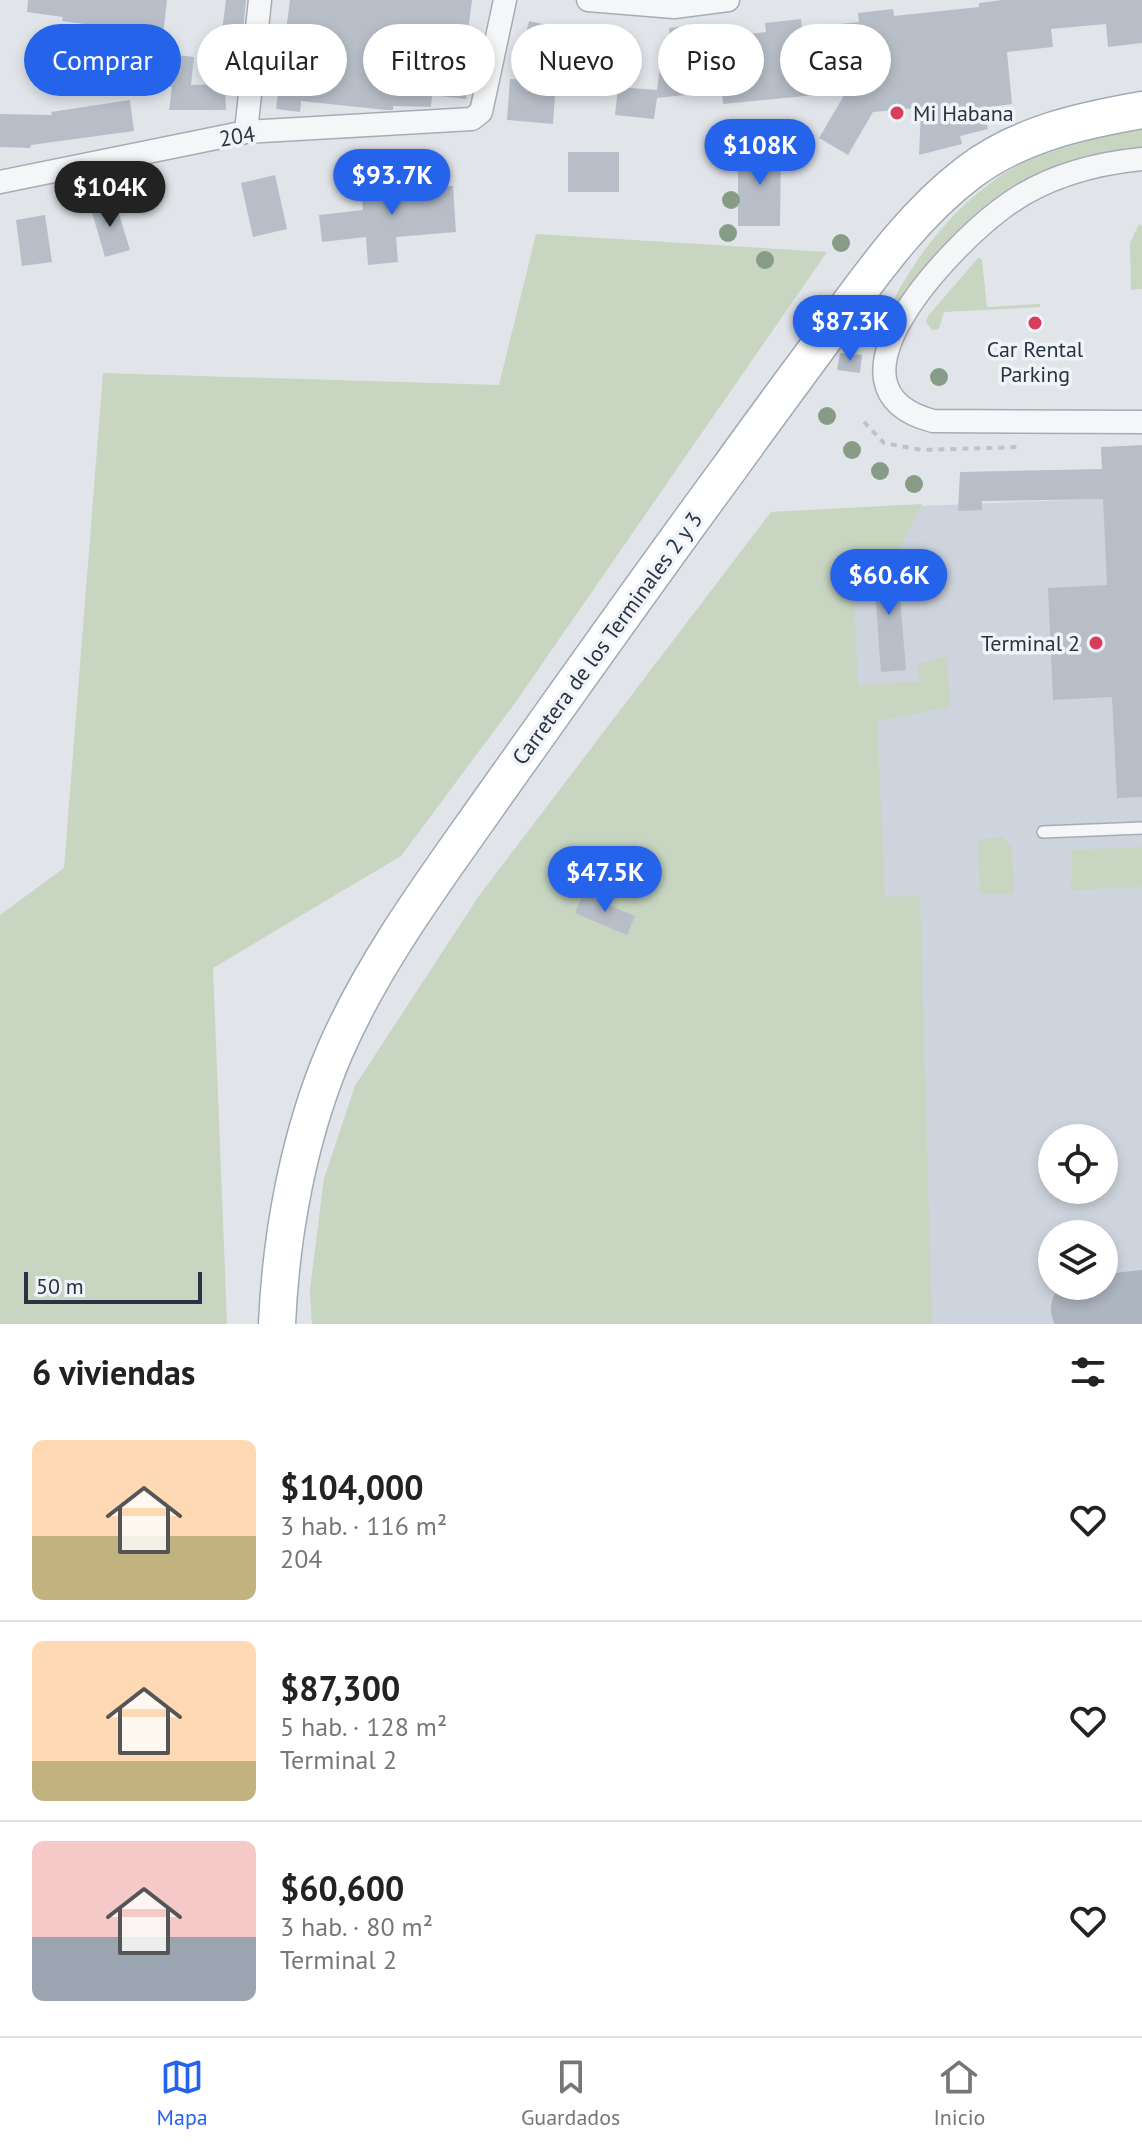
<!DOCTYPE html>
<html lang="es">
<head>
<meta charset="utf-8">
<style>
	body { margin:0; font-family:"PT Sans",sans-serif; background:#f6f6f6; color:#222; height:100vh; display:flex; flex-direction:column; font-size:30px; white-space:nowrap }
	* { box-sizing:border-box; margin:0 }
	p { font-size:26px; color:#767676 }
	.icon { flex:none; width:44px; height:44px; fill:none; stroke:currentColor; stroke-width:2; stroke-linecap:round; stroke-linejoin:round }
	.map { position:relative; height:1324px; overflow:hidden }
	.panel { display:flex; flex-direction:column; background:#fff; flex:1 }
	.panel>* { flex:none }
	.guide { position:absolute; left:24px; top:24px; width:1094px; height:72px; display:flex; gap:16px }
	.controls { position:absolute; left:1038px; top:1124px; display:grid; gap:16px }
	.controls a { display:grid; place-items:center; width:80px; height:80px; border-radius:50%; background:#fff; box-shadow:0 4px 12px #0003; font-size:40px }
	.scale { position:absolute; left:24px; bottom:20px; width:178px; box-sizing:border-box; padding-left:8px; border:4px solid #283343; border-top:0; font-size:22px; line-height:28px; white-space:nowrap; color:#283343; -webkit-text-stroke:6px #f0f4f8; paint-order:stroke }
	.price { position:absolute; translate:-50% -68px; padding:0 18px; border-radius:28px; background:#2563eb; color:#fff; font-size:26px; line-height:52px; filter:drop-shadow(0 2px 4px #0008) }
	.price::after { content:''; position:absolute; left:50%; top:48px; width:24px; height:18px; margin-left:-12px; background:inherit; clip-path:polygon(0 0,100% 0,50% 100%) }
	.price.on { background:#222; color:#fff }
	ul { padding:0; list-style:none }
	li { display:flex; align-items:center; gap:24px; height:200px; padding:0 32px }
	li+li { border-top:2px solid #e0e0e0 }
	li span { display:grid; place-items:center; flex:none; width:224px; height:160px; border-radius:12px; color:#555 }
	li>.icon { margin-inline-start:auto }
	span .icon { width:96px; height:96px; fill:#fffc; stroke-width:1 }
	li b { font-size:34px }
	h2 { display:flex; justify-content:space-between; align-items:center; height:96px; padding:0 32px; font-size:34px }
	.chip { padding:0 28px; border-radius:36px; background:#fff; box-shadow:0 4px 12px #0003; font-size:28px; line-height:72px }
	.chip.on { background:#2563eb; color:#fff }
	.tab-bar { display:flex; justify-content:space-around; align-items:center; height:112px; border-top:2px solid #e0e0e0; background:#fff; font-size:22px; color:#767676 }
	.tab-bar a { display:grid; justify-items:center; gap:4px }
	.tab-bar .on { color:#2563eb }
	.map>svg:first-child { display:block }
	.built { fill:#ced4dd; fill-rule:evenodd }
	.green { fill:#c7d5c1 }
	.lines { fill:none; stroke-linecap:round; stroke-linejoin:round }
	.taxiway { stroke:#adb5c0; stroke-width:64 }
	.building { fill:#b7bec8 }
	.lane-casing { stroke:#a6acb5; stroke-width:14 }
	.street-casing { stroke:#a6acb5; stroke-width:25 }
	.primary-casing { stroke:#9faab7; stroke-width:39 }
	.path { stroke:#bfc3c9; stroke-width:4; stroke-dasharray:6 6; stroke-linecap:butt }
	.lane { stroke:#f4f6f8; stroke-width:11 }
	.street { stroke:#f4f6f8; stroke-width:22 }
	.primary { stroke:#fff; stroke-width:36 }
	.tree { fill:#879c86 }
	.poi-dot { fill:#d83d5c; stroke:#f0f4f8; stroke-width:3 }
	.labels { text-anchor:middle; dominant-baseline:central; stroke-width:7; stroke-linejoin:round; paint-order:stroke }
	.poi-label { font-size:22px; fill:#283343; stroke:#f0f4f8; text-anchor:start }
	.street-label { font-size:22px; fill:#283343; stroke:#f0f4f8 }
</style>
</head>
<body>
<div class="map">
<svg width="1142" height="1324" viewBox="0 0 1142 1324">
	<rect width="100%" height="100%" fill="#e1e5ea"/>
	<path class="built" d="M1142,497V1324H312L310,1291L324,1179L355,1086L479,896L771,512ZM1052,1138H1104V1190H1052ZM1052,1234H1104V1286H1052Z"/>
	<path class="green" d="M1142,128V147C1010,158 962,227 883,322C913,253 970,184 1040,154C1072,140 1108,134 1142,128Z
		M1139,224L1142,226V289L1131,290L1130,243Z
		M536,234L827,252L515,703L401,856L213,968L227,1324H0V915L64,868L103,373L499,385Z
		M979,257L982,260L987,307L1040,304V307L944,312L939,329L932,330L926,322L928,316Z
		M922,504L899,551L852,554L858,685L919,682L918,664L947,656L950,707L877,721L885,897L920,896L932,1324H312L310,1291L324,1179L355,1086L479,896L771,512Z
		M1003,837L1012,847L1014,893L980,894L978,844L982,839Z
		M1142,847V887L1071,890L1072,850Z"/>
	<g class="lines">
		<path class="taxiway" d="M1083,1309L1142,1302"/>
	</g>
	<path class="building" d="M28,0H167L161,53L194,57L191,85L225,84L226,110H169L172,87L133,83L136,52L90,47L92,25L62,21L63,17L27,12Z
		M226,0H246L242,41L221,39Z
		M290,0H472L467,39L473,40L466,99L432,95L431,107L393,106V110H386L301,101L300,112L276,109Z
		M1002,0H1142V43L1108,47L1106,24L1051,29L1053,47L1007,52L1012,104L982,108L988,129L960,136L962,144L919,155L921,110L917,108L873,112L848,155L819,138L846,92L723,104L722,91L657,98L654,119L615,115L618,87L657,90L662,54L672,55L669,28L699,25L701,39L766,32L765,23L801,19L802,28L859,22L858,13L893,9L894,16L979,7V3Z
		M529,21L557,27L552,48L524,42Z
		M510,79L556,82L553,124L507,120Z
		M130,100L134,131L31,145L30,148L0,147V114L52,115L51,112Z
		M753,145H781L780,226H738V152H753Z
		M568,152H619V192H568Z
		M390,173L391,190L453,186L456,232L396,237L398,262L368,265L366,237L322,242L319,215L363,210L360,176Z
		M275,175L287,229L253,237L241,183Z
		M115,201L130,250L105,257L91,209Z
		M45,215L52,262L22,266L16,220Z
		M840,353L862,355L860,373L837,370Z
		M1142,445V797L1117,798L1112,697L1053,700L1048,588L1107,585L1103,499L982,501V510L958,511L960,472L1102,469L1101,447Z
		M897,562L906,670L881,672L873,564Z
		M583,894L635,916L627,935L575,913Z"/>
	<g class="lines">
		<g class="lane-casing">
			<path id="lane" d="M1043,832L1142,828"/>
		</g>
		<g class="street-casing">
			<path id="street" d="M588,0L674,7L728,0
				M246,132L260,0
				M1142,159C1091,164 1041,178 1000,210C951,247 811,389 933,421L1142,422
				M0,182L246,132L472,119L481,112L505,0"/>
		</g>
		<g class="primary-casing">
			<path id="primary" d="M277,1324C281,1233 299,1135 335,1051C376,957 438,876 496,793C573,685 649,577 728,470C763,421 799,373 834,325C874,271 914,214 968,173C1019,134 1080,121 1142,110"/>
		</g>
		<path class="path" d="M864,422L884,443L922,450L1020,447"/>
		<use href="#lane" class="lane"/>
		<use href="#street" class="street"/>
		<use href="#primary" class="primary"/>
	</g>
	<g class="tree">
		<circle cx="731" cy="200" r="9"/>
		<circle cx="728" cy="233" r="9"/>
		<circle cx="841" cy="243" r="9"/>
		<circle cx="765" cy="260" r="9"/>
		<circle cx="939" cy="377" r="9"/>
		<circle cx="827" cy="416" r="9"/>
		<circle cx="852" cy="450" r="9"/>
		<circle cx="880" cy="471" r="9"/>
		<circle cx="914" cy="484" r="9"/>
	</g>
	<g class="poi-dot">
		<circle cx="897" cy="113" r="8"/>
		<circle cx="1035" cy="323" r="8"/>
		<circle cx="1096" cy="643" r="8"/>
	</g>
	<g class="labels">
		<g class="poi-label">
			<text x="913" y="113">Mi Habana</text>
			<text x="1035" y="349" text-anchor="middle">Car Rental<tspan x="1035" dy="25">Parking</tspan></text>
			<text x="1080" y="643" text-anchor="end">Terminal 2</text>
		</g>
		<g class="street-label">
			<text transform="translate(237 136) rotate(-9)">204</text>
			<text transform="translate(607 638) rotate(-54)">Carretera de los Terminales 2 y 3</text>
		</g>
	</g>
</svg>
<div class="controls">
<a><svg class="icon" aria-label="locate" viewBox="0 0 24 24"><circle cx="12" cy="12" r="6"/><path d="M12 2v4M12 18v4M2 12h4M18 12h4"/></svg></a>
<a><svg class="icon" aria-label="layers" viewBox="0 0 24 24"><path d="M12 4l9 5-9 5-9-5zM3 14l9 5 9-5"/></svg></a>
</div>
<div class="scale">50 m</div>
<b class="price" style="left:760px;top:187px">$108K</b>
<b class="price" style="left:392px;top:217px">$93.7K</b>
<b class="price on" style="left:110px;top:229px">$104K</b>
<b class="price" style="left:850px;top:363px">$87.3K</b>
<b class="price" style="left:889px;top:617px">$60.6K</b>
<b class="price" style="left:605px;top:914px">$47.5K</b>
<div class="guide">
<a class="chip on">Comprar</a>
<a class="chip">Alquilar</a>
<a class="chip">Filtros</a>
<a class="chip">Nuevo</a>
<a class="chip">Piso</a>
<a class="chip">Casa</a>
</div>
</div>
<section class="panel">
<h2>6 viviendas<svg class="icon" aria-label="filters" viewBox="0 0 24 24"><path d="M4 7h16M4 17h16"/><circle cx="9" cy="7" r="2"/><circle cx="15" cy="17" r="2"/></svg></h2>
<ul>
<li><span style="background:linear-gradient(#ffd9b3 60%,#c2b280 0)"><svg class="icon" aria-label="home" viewBox="0 0 24 24"><path d="M3 11l9-7 9 7M6 9v11h12V9"/></svg></span><div><b>$104,000</b><p>3 hab. · 116 m²</p><p>204</p></div><svg class="icon" aria-label="heart" viewBox="0 0 24 24"><path d="M12 20l-8-8c-3-5 5-10 8-4 3-6 11-1 8 4z"/></svg></li>
<li><span style="background:linear-gradient(#ffd9b3 75%,#c2b280 0)"><svg class="icon" aria-label="home" viewBox="0 0 24 24"><path d="M3 11l9-7 9 7M6 9v11h12V9"/></svg></span><div><b>$87,300</b><p>5 hab. · 128 m²</p><p>Terminal 2</p></div><svg class="icon" aria-label="heart" viewBox="0 0 24 24"><path d="M12 20l-8-8c-3-5 5-10 8-4 3-6 11-1 8 4z"/></svg></li>
<li><span style="background:linear-gradient(#f6c9c9 60%,#9aa5b1 0)"><svg class="icon" aria-label="home" viewBox="0 0 24 24"><path d="M3 11l9-7 9 7M6 9v11h12V9"/></svg></span><div><b>$60,600</b><p>3 hab. · 80 m²</p><p>Terminal 2</p></div><svg class="icon" aria-label="heart" viewBox="0 0 24 24"><path d="M12 20l-8-8c-3-5 5-10 8-4 3-6 11-1 8 4z"/></svg></li>
</ul>
</section>
<nav class="tab-bar">
<a class="on"><svg class="icon" aria-label="map" viewBox="0 0 24 24"><path d="M3 6l6-2 6 2 6-2v14l-6 2-6-2-6 2zM9 4v14M15 6v14"/></svg>Mapa</a>
<a><svg class="icon" aria-label="saved" viewBox="0 0 24 24"><path d="M7 4h10v16l-5-4-5 4z"/></svg>Guardados</a>
<a><svg class="icon" aria-label="home" viewBox="0 0 24 24"><path d="M3 11l9-7 9 7M6 9v11h12V9"/></svg>Inicio</a>
</nav>
</body>
</html>
